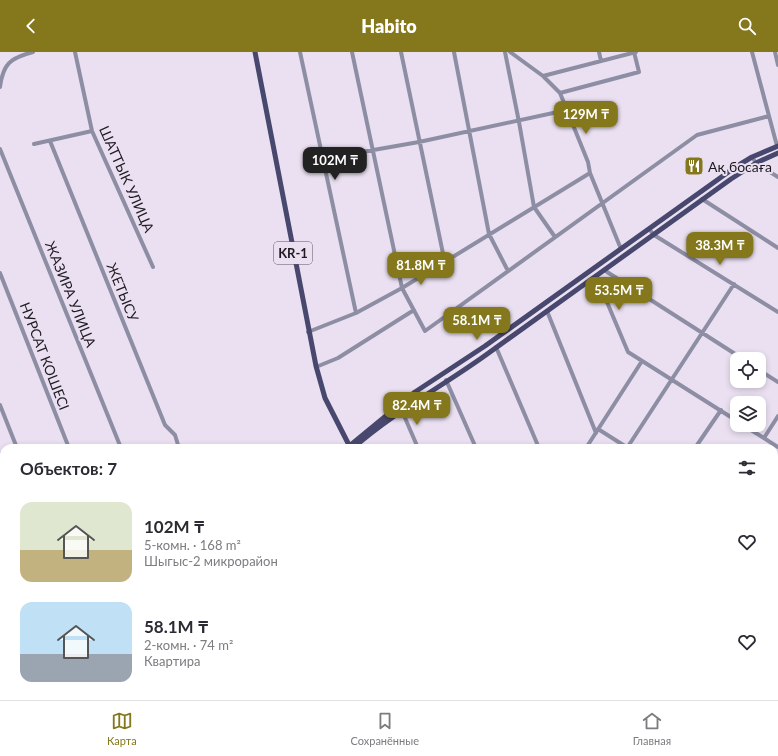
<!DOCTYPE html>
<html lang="ru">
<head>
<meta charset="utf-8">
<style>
	body { margin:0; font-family:Lato,sans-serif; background:#f2f2f3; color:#2b2b33; height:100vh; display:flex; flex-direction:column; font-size:15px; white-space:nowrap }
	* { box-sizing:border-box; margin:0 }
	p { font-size:13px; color:#7c7c81 }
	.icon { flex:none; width:22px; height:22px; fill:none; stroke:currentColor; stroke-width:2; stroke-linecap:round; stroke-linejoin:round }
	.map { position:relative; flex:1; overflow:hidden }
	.details { position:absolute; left:0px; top:392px; width:778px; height:256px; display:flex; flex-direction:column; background:#fff; border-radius:12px 12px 0 0; box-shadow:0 2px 6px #0003 }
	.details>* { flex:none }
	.fabs { position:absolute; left:730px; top:300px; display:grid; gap:8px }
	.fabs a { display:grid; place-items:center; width:36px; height:36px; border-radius:8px; background:#fff; box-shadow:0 2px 6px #0003; font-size:20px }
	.price { position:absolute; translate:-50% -34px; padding:0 9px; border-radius:8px; background:#85771b; color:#fff; font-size:13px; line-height:26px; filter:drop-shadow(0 1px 2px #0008) }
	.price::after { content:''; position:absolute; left:50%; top:24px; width:12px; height:9px; margin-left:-6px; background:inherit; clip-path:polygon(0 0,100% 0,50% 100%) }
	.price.current { background:#222; color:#fff }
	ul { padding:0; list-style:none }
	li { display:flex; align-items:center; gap:12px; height:100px; padding:0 20px }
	li span { display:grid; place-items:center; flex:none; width:112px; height:80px; border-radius:12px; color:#555 }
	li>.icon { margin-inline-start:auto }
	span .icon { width:48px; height:48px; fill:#fffc; stroke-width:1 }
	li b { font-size:17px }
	h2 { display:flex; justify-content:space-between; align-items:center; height:48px; padding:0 20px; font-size:17px }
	header { display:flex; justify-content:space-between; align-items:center; height:52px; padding:0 20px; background:#85771b; color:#fff; font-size:18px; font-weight:800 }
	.menu { display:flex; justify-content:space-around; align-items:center; height:56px; border-top:1px solid #e1e1e2; background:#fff; font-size:11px; color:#7c7c81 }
	.menu a { display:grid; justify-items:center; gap:2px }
	.menu .current { color:#85771b }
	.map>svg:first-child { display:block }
	.built { fill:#e1d2ea }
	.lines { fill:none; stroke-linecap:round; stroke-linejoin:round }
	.minor { stroke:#8d8ea4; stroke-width:4 }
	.major { stroke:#48486e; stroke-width:5 }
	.labels { text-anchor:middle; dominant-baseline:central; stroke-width:4; stroke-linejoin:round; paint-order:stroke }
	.shield { fill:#eae0f1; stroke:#5a555f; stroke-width:1 }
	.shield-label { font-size:13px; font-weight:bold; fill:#1d1a20 }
	.poi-label { font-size:14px; fill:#1d1a20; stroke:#eae0f1; text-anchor:start }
	.street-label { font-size:14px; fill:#1d1a20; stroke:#eae0f1 }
</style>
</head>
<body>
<header><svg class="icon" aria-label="back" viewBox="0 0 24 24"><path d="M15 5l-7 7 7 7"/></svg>Habito<svg class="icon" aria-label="search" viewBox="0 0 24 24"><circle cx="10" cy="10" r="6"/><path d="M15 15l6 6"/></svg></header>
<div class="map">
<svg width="778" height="648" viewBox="0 0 778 648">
	<rect width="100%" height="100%" fill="#eae0f1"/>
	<path class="built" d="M274,644H360L355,648H277Z
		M461,644H703L710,648H468Z"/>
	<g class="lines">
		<path class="minor" d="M75,0L92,79L153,215
			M300,0L356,261
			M352,0L402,236L425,279L697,83L769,64L752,0
			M401,0L445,211
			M454,0L489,182L508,219
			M505,0L519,70L534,155L555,185
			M510,0L543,24L560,41L588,110L590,121L621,197
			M599,0L601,9
			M775,0L778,13
			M543,24L636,0
			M0,35C3,12 10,6 33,0
			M560,41L639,20L634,0
			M769,64L777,94
			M50,89L165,373L175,383L179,396
			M34,92L92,79
			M0,97L121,396
			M752,105L756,111L778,125
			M322,107L419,90L567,58
			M702,147L778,196
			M649,177L654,183L778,260
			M604,218L743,307
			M0,221L69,396
			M596,224L628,300L737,369
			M547,259L596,381
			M308,280L356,261L402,236L590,121
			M496,295L539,396
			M316,315L338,306L414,258
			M759,318L778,330
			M446,328L476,396
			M0,353L17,396
			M402,359L418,396
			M743,373L778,395
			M598,377L628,396
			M764,386L778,364
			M586,396L642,309
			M627,396L734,232
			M695,396L721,358
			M774,454L778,447
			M0,480L4,489
			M774,535L778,529
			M0,602L4,611
			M63,644L68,648
			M144,644L150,648
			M225,644L230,648
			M430,644L436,648
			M0,646L4,643
			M28,648L33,644
			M359,648L364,644
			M542,648L545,644"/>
		<path class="major" d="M255,0L316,314L325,346L350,395
			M347,396L415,340L485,294L734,116L752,105L778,94
			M353,396C395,359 445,333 490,300C570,242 651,185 731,127L756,111L778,101
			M774,551L778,544
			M774,560L778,554
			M706,644L712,648
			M13,648L18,644
			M719,648L721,644"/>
	</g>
	<defs>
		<g id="restaurant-square" transform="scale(1)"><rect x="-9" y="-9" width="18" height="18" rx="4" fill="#85771b" stroke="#eae0f1"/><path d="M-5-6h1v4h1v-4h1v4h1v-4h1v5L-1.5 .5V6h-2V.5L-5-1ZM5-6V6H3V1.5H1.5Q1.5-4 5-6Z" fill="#fff"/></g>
	</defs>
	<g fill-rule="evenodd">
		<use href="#restaurant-square" x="694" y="114"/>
	</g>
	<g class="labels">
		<rect class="shield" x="274" y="190" width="38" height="22" rx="3"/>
		<g class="shield-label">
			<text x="293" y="201">KR-1</text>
		</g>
		<g class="poi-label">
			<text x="708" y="114">Ақ босаға</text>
		</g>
		<g class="street-label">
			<text transform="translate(127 127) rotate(66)">ШАТТЫК УЛИЦА</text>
			<text transform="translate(123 240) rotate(68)">ЖЕТЫСУ</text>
			<text transform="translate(71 242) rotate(68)">ЖАЗИРА УЛИЦА</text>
			<text transform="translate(45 304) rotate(69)">НУРСАТ КОШЕСI</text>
		</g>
	</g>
</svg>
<div class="fabs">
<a><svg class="icon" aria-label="locate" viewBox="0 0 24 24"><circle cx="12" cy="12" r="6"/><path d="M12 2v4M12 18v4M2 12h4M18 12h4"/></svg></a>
<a><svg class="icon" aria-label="layers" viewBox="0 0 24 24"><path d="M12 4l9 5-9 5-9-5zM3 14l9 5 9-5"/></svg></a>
</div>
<b class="price" style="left:586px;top:83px">129M ₸</b>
<b class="price current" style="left:335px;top:129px">102M ₸</b>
<b class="price" style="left:720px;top:214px">38.3M ₸</b>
<b class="price" style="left:421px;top:234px">81.8M ₸</b>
<b class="price" style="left:619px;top:259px">53.5M ₸</b>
<b class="price" style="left:477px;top:289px">58.1M ₸</b>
<b class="price" style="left:417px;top:374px">82.4M ₸</b>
<section class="details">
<h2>Объектов: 7<svg class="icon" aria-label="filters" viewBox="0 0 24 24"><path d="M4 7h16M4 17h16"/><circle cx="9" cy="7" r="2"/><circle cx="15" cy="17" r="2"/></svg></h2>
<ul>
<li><span style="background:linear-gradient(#dfe7d0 60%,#c2b280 0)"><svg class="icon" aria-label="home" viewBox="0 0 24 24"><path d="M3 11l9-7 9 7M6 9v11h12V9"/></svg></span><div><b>102M ₸</b><p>5-комн. · 168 m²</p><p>Шыгыс-2 микрорайон</p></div><svg class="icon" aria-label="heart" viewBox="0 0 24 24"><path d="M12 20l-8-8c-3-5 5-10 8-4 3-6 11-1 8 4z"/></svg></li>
<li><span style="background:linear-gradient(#bfe0f5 65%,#9aa5b1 0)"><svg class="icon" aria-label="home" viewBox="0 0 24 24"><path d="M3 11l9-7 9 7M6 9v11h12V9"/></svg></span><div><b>58.1M ₸</b><p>2-комн. · 74 m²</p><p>Квартира</p></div><svg class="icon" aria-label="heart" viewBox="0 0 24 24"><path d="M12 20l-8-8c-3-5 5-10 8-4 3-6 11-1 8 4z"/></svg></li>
</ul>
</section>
</div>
<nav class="menu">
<a class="current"><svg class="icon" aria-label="map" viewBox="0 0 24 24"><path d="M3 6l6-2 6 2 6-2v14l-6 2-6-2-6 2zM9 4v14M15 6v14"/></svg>Карта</a>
<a><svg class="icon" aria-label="saved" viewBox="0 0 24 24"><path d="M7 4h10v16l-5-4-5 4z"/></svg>Сохранённые</a>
<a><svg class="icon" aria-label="home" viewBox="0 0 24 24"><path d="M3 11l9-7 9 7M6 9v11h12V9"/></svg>Главная</a>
</nav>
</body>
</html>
